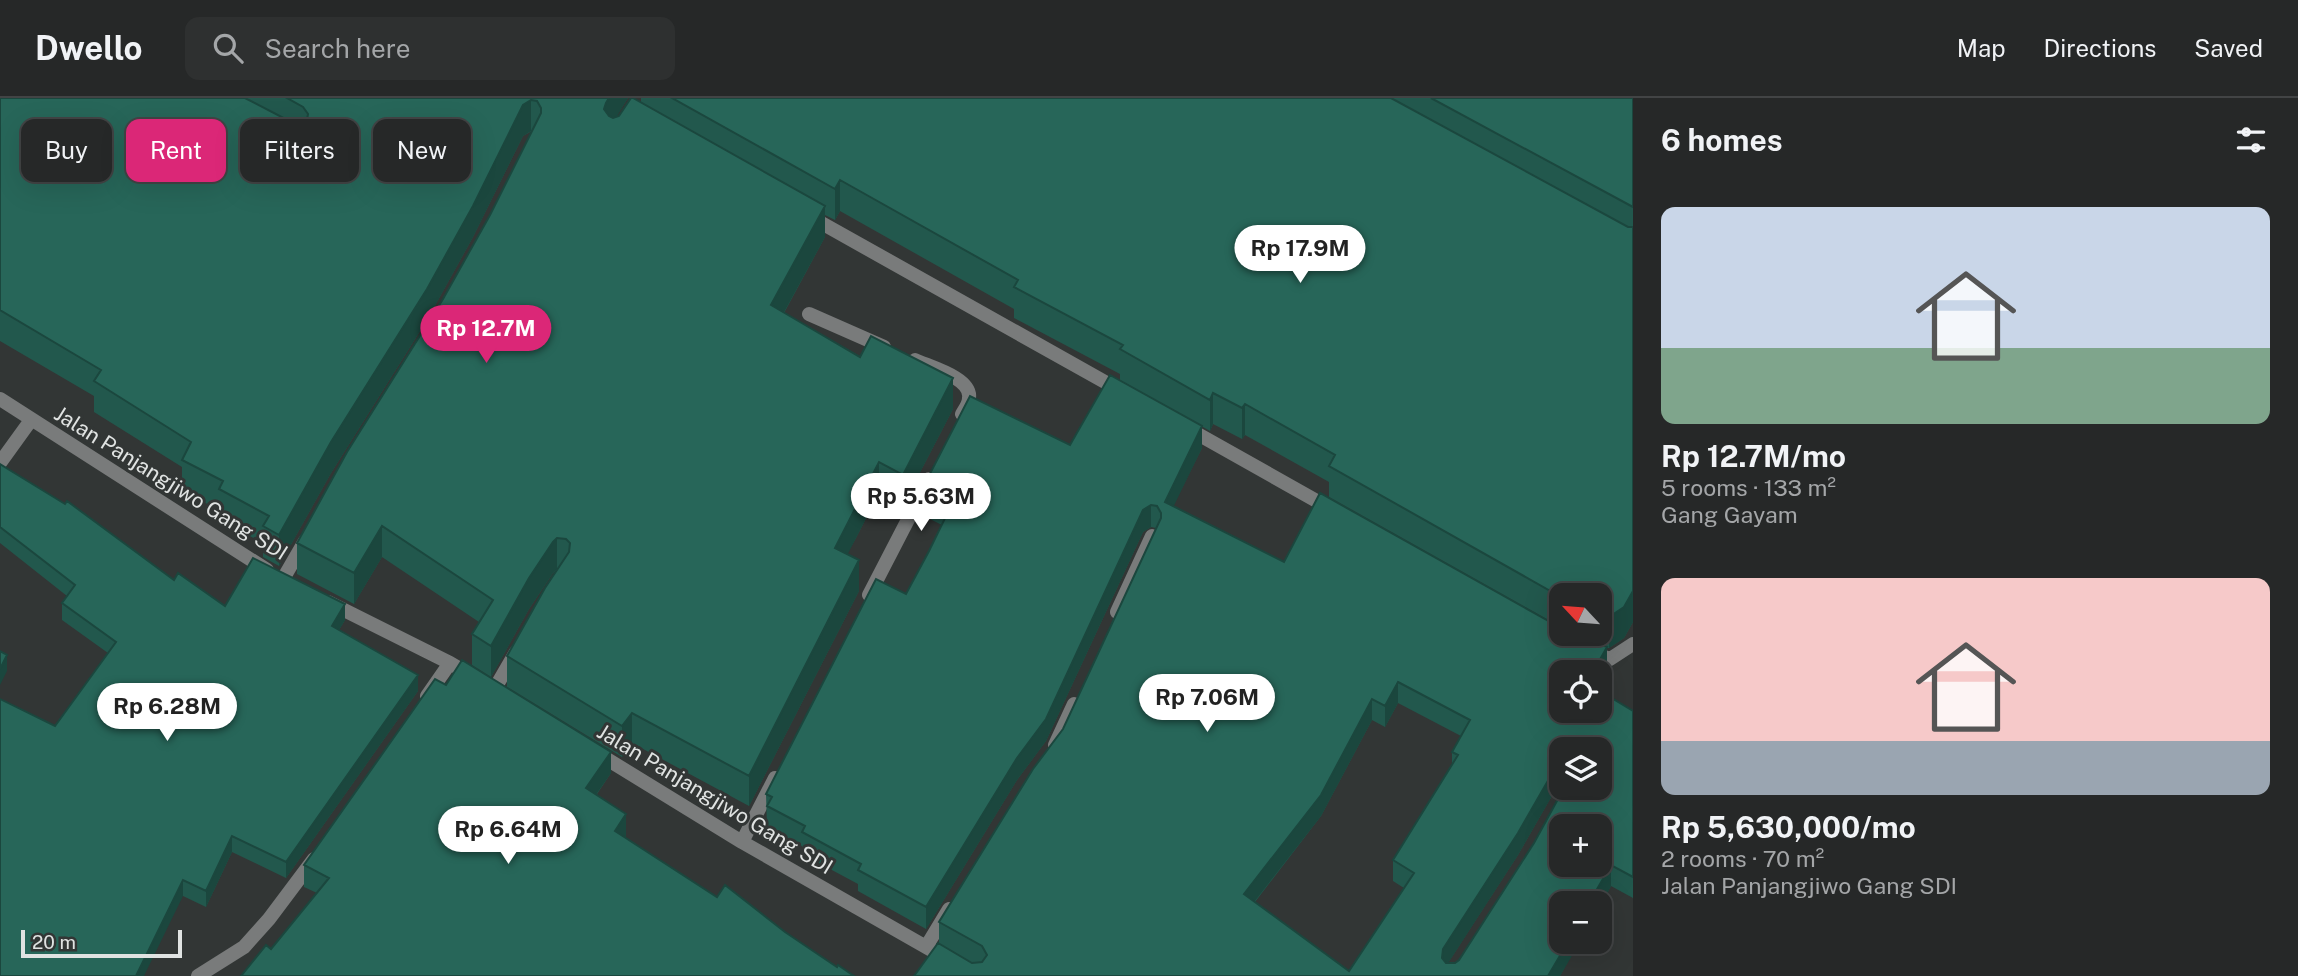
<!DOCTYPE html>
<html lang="en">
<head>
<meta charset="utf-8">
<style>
	body { margin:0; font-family:"Public Sans",sans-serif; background:#2e3030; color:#f1f3f6; height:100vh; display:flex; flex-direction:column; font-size:26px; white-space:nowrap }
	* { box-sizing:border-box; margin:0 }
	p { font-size:23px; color:#a4a6a8 }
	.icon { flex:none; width:38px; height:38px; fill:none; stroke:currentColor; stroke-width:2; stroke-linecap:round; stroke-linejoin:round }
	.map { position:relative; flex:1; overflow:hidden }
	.panel { display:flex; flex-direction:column; background:#262828; width:665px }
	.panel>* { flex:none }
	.hud { position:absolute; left:21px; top:21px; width:665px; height:63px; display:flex; gap:14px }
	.needle { width:46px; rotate:296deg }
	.tools { position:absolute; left:1549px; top:485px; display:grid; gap:14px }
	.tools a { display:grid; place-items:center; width:63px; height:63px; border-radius:14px; background:#262828; box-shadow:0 7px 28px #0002,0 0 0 2px #424445; font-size:35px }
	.scale { position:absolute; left:21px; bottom:18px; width:161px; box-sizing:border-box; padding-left:7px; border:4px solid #e0e3e2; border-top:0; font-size:19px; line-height:24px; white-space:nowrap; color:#e0e3e2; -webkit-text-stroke:5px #323635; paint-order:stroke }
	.price { position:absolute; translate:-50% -60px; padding:0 16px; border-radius:24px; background:#fff; color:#222; font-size:23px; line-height:46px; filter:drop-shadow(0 2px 4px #0008) }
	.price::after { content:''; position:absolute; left:50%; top:42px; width:21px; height:16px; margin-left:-10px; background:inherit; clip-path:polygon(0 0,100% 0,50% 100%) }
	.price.current { background:#db2777; color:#fff }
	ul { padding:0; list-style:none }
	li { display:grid; align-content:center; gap:14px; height:371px; padding:0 28px }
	li span { display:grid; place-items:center; height:217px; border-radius:14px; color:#555 }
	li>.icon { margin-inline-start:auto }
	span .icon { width:126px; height:126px; fill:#fffc; stroke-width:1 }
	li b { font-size:30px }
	h2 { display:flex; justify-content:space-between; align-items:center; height:84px; padding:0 28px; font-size:30px }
	.pill { padding:0 24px; border-radius:14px; background:#262828; box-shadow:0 7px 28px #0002,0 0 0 2px #424445; font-size:24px; line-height:63px }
	.pill.current { background:#db2777; color:#fff }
	header { display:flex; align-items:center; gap:42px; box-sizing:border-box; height:98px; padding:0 35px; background:#262828; border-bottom:2px solid #424445 }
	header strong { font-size:33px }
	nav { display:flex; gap:38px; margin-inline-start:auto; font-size:24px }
	.search { width:490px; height:63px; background:#2e3030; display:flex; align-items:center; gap:18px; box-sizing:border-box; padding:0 24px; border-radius:14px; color:#a4a6a8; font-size:26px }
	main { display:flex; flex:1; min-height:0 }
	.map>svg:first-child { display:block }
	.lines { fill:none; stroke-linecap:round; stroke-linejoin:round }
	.lane { stroke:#797b7b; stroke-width:14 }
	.street { stroke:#797b7b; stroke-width:14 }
	.wall { fill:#22584d; fill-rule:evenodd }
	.shaded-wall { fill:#1b473e }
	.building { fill:#276659; stroke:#1b473e; stroke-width:2; fill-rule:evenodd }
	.labels { text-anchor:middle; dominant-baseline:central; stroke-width:6; stroke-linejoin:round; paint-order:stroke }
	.street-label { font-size:21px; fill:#e0e3e2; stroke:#323635 }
</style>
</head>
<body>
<header>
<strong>Dwello</strong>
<div class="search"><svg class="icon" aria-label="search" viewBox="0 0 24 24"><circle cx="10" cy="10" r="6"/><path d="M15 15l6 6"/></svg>Search here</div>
<nav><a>Map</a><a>Directions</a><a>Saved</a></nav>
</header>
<main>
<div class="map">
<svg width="1633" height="878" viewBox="0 0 1633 878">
	<rect width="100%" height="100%" fill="#323635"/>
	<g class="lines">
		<path class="lane" d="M809,118L1121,293
			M1187,330L1331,411
			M1591,554L1610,561L1633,546"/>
		<path class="street" d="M809,216L884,249
			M915,262C930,269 972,280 969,300C969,306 965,311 962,316
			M0,301L267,472
			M0,365L31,322
			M283,481L305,443
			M869,497L929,381
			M328,504L450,565L472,578
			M1117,514L1152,438
			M494,592L516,554
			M427,598L450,565
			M1055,647L1074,606
			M597,655L742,744L977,878
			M742,744L775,680
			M926,849L949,811
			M198,878L244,849L269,821L314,761"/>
	</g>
	<path class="wall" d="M0,0H628L616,19L619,18L641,4V0H1633V524L1624,540L1609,550H1607V570L1561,574L1633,613V800L1611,788L1600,809V805L1560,878H914L939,845V824L1063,631L1156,430L1151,429L1143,434L1046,643L1017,682L926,831L858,793V786L802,756V748L767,730L766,696L906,496L942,427L920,416V395L1070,347L1202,350L1173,408L1284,464L1561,536H1600V497H1561V529L1329,399V384L1245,337L1242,341L1213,326L1210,333L1120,282V276L1014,220V211L840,113L835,122L825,117V139L784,215L953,311L903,407L879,395L856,440L847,456L859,493L749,708L632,645L622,659L507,589V558L558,471L553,475L529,511L491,579L472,567V536L479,524L382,459L354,506L297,476V445L443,201L490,117L532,33L523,38L473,139L427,222L331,375L279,468L263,459V445L219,422V412L182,393V369L94,314V298L0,243ZM1398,605L1461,638L1452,654V667L1393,762V783L1404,790L1349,873L1255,804L1321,718L1372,622L1385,629ZM1561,651L1600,690L1534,745L1459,862L1455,865H1448L1518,757L1561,682Z
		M0,366L174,482L225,508L345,522L339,532L418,593L286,780L232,754L206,809L183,798L55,628L108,555L62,522V505L67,498L0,445Z
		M611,675L597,696L626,738L625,739L717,799L785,834L837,869L271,851L317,795L304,789V767Z"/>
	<path class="shaded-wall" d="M609,0H628L606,36L604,11L606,5Z
		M531,2V33L523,38L473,139L427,222L331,375L279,468V437L331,344L523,7Z
		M840,82V113L835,122V91Z
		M825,108V139L771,238V207Z
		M953,280V311L903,407V377Z
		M1213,295V326L1210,333V302Z
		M1245,306V337L1242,341V310Z
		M1202,328V350L1165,426V404Z
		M879,364V395L835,481V450Z
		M1151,407V429L1143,434L1046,643L1017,682L926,831V809L1143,412Z
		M382,428V459L354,506V475Z
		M557,440V471L553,475L529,511L491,579V548L529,480L553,444Z
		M859,462V493L749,708V678Z
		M1633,493V524L1624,540L1609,550V519Z
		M345,506V522L332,544V528Z
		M1607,549V570L1600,584V574H1593Z
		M7,557V573L0,587V571Z
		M418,577V593L286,780V764Z
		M1398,584V605L1385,629V608Z
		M1372,601V622L1321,718L1244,817V796Z
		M632,615V645L622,659V628Z
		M611,654V675L586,711V690Z
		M1561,660V682L1518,757L1443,873V851Z
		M626,716V738L615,754V733Z
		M232,738V754L206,809V793Z
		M1611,767V788L1600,809V805H1589Z
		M183,782V798L144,878H136Z
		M1568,844H1580L1560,878H1548Z"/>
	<path class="building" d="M0,0H245L295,26L300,27L307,22L308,16L303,9L287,0H609L606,5L604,11L609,18L613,20L619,18L631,0H633L825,108L771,207L860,259L871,238L953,280L903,377L879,364L856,409L835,450L859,462L749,678L632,615L622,628L507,558L545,490L569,454L570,445L566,441L557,440L553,444L529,480L491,548L472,536L493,502L382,428L354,475L297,445L347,354L443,201L490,117L541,15V10L537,3L531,2L523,7L473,108L427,191L331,344L279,437L263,428L269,418L219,391L223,383L182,362L191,344L94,283L101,272L0,212Z
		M672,0H1391L1628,129H1633V493L1624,509L1609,519L1600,516V497H1561V499L1329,368L1335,357L1245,306L1242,310L1213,295L1210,302L1120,251L1123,247L1014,189L1018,182L840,82L835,91Z
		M1431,0H1633V109Z
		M1110,277L1202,328L1165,404L1284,464L1320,395L1561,530V536H1574L1607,549L1593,574H1561V612H1600V593L1633,613V779L1611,767L1589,805H1561V844H1568L1548,878H914L938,845L972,865L982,864L987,857L982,848L939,824L1033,671L1063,631L1161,420V415L1157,408L1151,407L1143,412L1046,621L1017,660L926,809L858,772L861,766L802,734L805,728L767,708L772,699L766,696L876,481L906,496L929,453L950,410L920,395L970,298L1070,347ZM1398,584L1470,622L1452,654L1458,657L1393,762L1414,775L1349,873L1244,796L1321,697L1372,601L1385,608ZM1561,651H1600V690H1564L1534,745L1459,862L1455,865H1446L1442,860L1443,851L1518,735L1561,660ZM1561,728H1600V766H1561Z
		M0,366L65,406L67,403L174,482L178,475L225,508L253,460L345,506L332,528L418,577L286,764L232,738L206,793L183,782L136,878H0V601L55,628L116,544L62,505L75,487L0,429Z
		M0,553L7,557L0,571Z
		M462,562L611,654L586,690L626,716L615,733L717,799L725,787L785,834L837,869L838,867L854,878H241L266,847L271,851L329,780L304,767L435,581L446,587Z"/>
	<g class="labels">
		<g class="street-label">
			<text transform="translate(171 385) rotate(32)">Jalan Panjangjiwo Gang SDI</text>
			<text transform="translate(715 701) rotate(31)">Jalan Panjangjiwo Gang SDI</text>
		</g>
	</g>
</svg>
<div class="tools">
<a><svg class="needle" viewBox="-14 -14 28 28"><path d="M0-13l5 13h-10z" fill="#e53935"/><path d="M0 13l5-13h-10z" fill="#a4a6a8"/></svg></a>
<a><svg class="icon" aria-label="locate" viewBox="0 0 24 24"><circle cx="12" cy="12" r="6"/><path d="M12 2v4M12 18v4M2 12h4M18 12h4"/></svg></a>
<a><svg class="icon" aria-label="layers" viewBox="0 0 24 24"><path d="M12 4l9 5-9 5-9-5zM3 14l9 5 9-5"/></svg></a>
<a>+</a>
<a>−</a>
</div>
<div class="scale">20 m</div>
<b class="price" style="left:1300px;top:187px">Rp 17.9M</b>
<b class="price current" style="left:486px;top:267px">Rp 12.7M</b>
<b class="price" style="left:921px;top:435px">Rp 5.63M</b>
<b class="price" style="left:1207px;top:636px">Rp 7.06M</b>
<b class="price" style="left:167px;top:645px">Rp 6.28M</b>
<b class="price" style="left:508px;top:768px">Rp 6.64M</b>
<div class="hud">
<a class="pill">Buy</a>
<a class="pill current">Rent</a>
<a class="pill">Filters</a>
<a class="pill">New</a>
</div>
</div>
<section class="panel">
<h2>6 homes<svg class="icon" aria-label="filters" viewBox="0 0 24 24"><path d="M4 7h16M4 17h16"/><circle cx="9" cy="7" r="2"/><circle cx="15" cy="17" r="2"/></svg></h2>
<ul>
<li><span style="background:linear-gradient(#c9d6e8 65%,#7fa58c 0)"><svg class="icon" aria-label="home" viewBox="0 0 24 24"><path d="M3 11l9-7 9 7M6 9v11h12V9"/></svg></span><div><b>Rp 12.7M/mo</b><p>5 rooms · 133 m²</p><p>Gang Gayam</p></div></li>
<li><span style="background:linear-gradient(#f6c9c9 75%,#9aa5b1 0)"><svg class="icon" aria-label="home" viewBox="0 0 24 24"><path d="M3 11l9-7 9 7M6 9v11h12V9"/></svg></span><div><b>Rp 5,630,000/mo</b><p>2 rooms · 70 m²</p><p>Jalan Panjangjiwo Gang SDI</p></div></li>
</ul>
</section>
</main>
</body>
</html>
